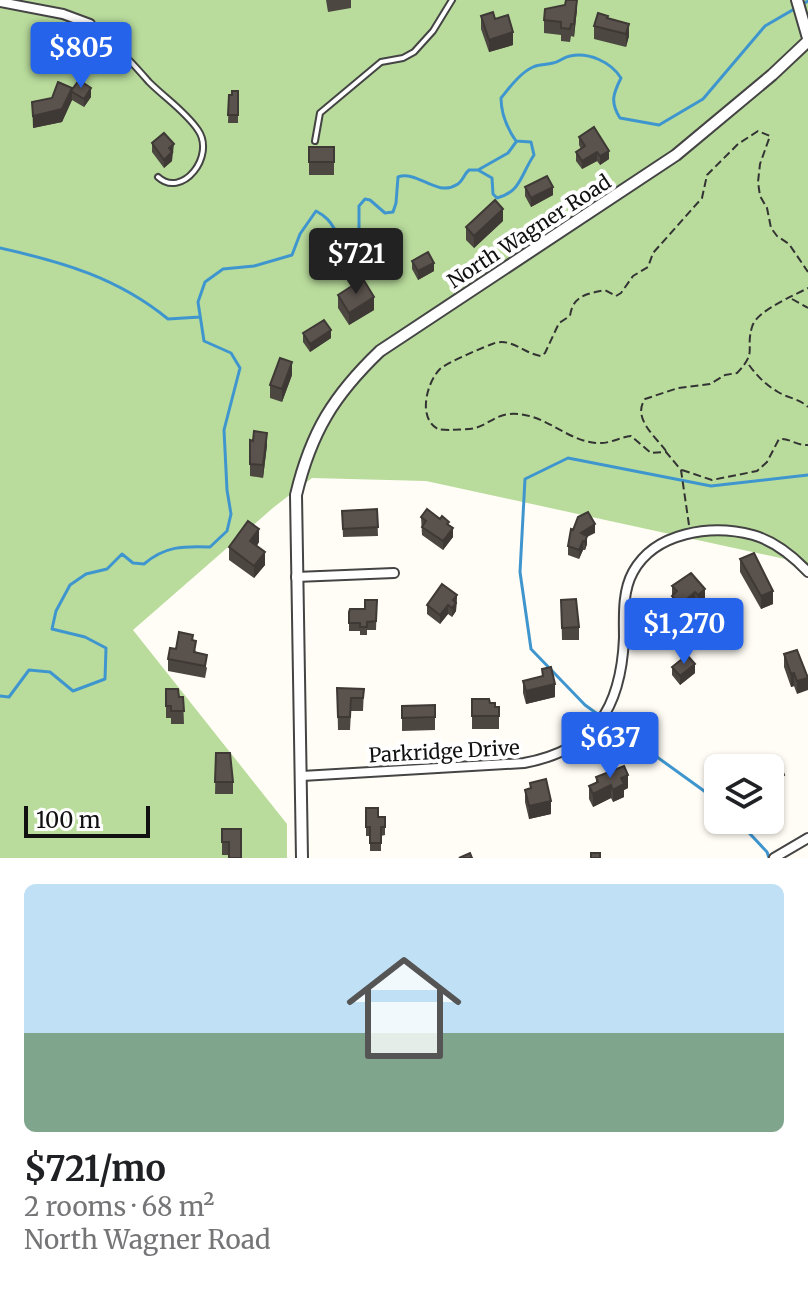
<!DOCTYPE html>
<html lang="en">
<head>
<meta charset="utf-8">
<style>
	body { margin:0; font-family:Merriweather,serif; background:#f2f2f2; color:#202124; height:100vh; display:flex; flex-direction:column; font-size:30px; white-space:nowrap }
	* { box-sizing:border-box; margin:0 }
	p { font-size:26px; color:#757577 }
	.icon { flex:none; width:44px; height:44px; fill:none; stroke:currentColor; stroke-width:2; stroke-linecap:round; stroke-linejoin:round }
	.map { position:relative; height:858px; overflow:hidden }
	.sheet { display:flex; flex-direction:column; background:#fff; flex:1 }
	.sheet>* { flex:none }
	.buttons { position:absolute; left:704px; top:754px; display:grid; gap:16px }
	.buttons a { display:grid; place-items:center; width:80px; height:80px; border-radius:12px; background:#fff; box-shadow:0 2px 6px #0004; font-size:40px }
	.scale { position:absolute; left:24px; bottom:20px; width:126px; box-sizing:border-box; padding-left:8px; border:4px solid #111; border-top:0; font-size:22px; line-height:28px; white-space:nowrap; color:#111; -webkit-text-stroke:6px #fff; paint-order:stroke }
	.price { position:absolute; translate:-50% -68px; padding:0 18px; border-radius:8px; background:#2563eb; color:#fff; font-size:26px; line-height:52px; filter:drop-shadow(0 2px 4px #0008) }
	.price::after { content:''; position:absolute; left:50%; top:48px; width:24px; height:18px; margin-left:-12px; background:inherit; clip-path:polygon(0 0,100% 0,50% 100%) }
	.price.current { background:#222; color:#fff }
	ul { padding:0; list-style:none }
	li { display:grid; align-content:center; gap:16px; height:424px; padding:0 24px }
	li span { display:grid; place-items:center; height:248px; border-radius:12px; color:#555 }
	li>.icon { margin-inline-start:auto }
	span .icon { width:144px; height:144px; fill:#fffc; stroke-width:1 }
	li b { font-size:34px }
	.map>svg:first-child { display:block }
	.forest { fill:#b9dc9c }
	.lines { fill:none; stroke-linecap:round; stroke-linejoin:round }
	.stream { stroke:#3f96cf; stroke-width:3 }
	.service-casing { stroke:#444; stroke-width:8 }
	.minor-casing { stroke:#444; stroke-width:12 }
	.tertiary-casing { stroke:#444; stroke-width:14 }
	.path { stroke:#333; stroke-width:2; stroke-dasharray:8 4; stroke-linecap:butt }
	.service { stroke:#fff; stroke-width:4 }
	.minor { stroke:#fff; stroke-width:8 }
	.tertiary { stroke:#fff; stroke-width:10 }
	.wall { fill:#4d4742 }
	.shaded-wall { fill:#3f3936 }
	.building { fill:#5a524d; stroke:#3f3936; stroke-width:2 }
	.labels { text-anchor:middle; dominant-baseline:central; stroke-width:8; stroke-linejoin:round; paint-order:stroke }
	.street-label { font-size:20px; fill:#111; stroke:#fff }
</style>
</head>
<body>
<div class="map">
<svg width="808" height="858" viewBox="0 0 808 858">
	<rect width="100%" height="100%" fill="#fffdf5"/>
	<path class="forest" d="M0,0H808V564L426,481L312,478L274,507L133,630L287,824V858H0Z"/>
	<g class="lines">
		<path class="stream" d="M478,170L508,153L516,142
			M0,248C63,262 118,278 168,319L200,317
			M0,696L9,697L29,670L50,672L73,691L105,679L106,648L85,637L52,629L56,611L70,585L86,574L107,569L122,554L133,563L144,564C165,546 183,546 210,547L227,531L231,514L227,490L224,430L240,368L231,353L204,341L198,302L205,282L223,269L254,266L292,255L300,234L316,211C337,222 330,232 349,243L359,234V206L365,199L370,200L385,213L393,212L396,203L398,177C417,170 437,197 456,185C463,182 463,175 469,170H478L492,178L493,194L497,198C521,192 521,174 534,155L531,142L516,141C507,128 501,113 501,98C510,87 520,73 533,67C539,64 546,65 553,63C559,62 564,57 570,56C589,52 611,62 621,78C613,94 610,102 620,118L659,125L703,99L765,26L808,1
			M718,801L585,705L531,649L520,572L525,479L568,458L711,486L808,475
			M737,820L767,852L769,858"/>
		<g class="service-casing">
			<path id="service" d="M92,26C106,45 112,45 128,59C135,66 142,74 149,82C165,98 185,111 198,130C216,156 182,199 158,177
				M315,141L320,113L381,62L403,58L414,52L433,31L452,0"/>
		</g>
		<g class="minor-casing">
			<path id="minor" d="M0,2L63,14L90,24
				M296,577L394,573
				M302,776L524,763C595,750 621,708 624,638C624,617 622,592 633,572C655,532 711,524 753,535C774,541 793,556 808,572
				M774,858L808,838"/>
		</g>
		<g class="tertiary-casing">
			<path id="tertiary" d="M797,0L808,38
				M302,858L296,495C311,432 334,395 380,351L676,155L772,75L808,41"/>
		</g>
		<path class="path" d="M792,299L808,308
			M749,365C757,376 766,385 778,392C788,398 800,399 808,407
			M666,451C655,436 632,418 645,399L678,388L710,384L725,375L737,373C758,351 745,351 752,327C756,311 793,296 808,288
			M682,470L712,480L757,471L767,462L779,439C790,438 797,446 808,445
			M689,525L681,470L666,452L651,453L631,436C621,437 611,443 601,443C568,444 545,411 509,414C496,415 487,425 475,428C467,430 458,429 450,430C447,430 441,430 438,429C417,418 427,382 440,369C444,364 488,345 495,343C512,338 525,354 541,356L545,353L559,323L570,316C573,295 587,294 605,290L616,296L621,293L633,276L648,267L653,253L702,198L707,175L738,144L758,131L770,136L760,164L758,182L760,196L767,208L771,228L777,236L789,244L808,272"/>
		<use href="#service" class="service"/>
		<use href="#minor" class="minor"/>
		<use href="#tertiary" class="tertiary"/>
	</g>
	<path class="wall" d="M326,0H351V8L328,12Z
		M577,9L574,37L571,36L570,42L561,41V35L544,33V20Z
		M481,16L495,19L513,45L489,52L481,29Z
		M608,18L629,36L626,47L594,39V26Z
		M72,90L91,97L84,107L72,100L62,122L33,128L32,102L52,98Z
		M238,91V123H228L229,95H232Z
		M579,137L609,159L600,165L597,161L582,169L576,161V152L581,149L579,145Z
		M152,143L174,152L172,153V161L164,168L152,152Z
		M309,147H334V175H309Z
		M525,187L553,195L531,207L525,196Z
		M503,221L474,248L466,240V227Z
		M412,261L434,271L418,280L412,269Z
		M338,295L374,310L349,325L338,308Z
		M303,333L331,338L310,352L303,342Z
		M292,375L282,402L270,398V385Z
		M250,440L267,445L263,478L250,476Z
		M377,509L378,536L343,537L342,511Z
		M421,517L449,525L453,537L443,550L422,535Z
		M595,533L587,537V544L585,550H583L579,559L568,555V546Z
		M259,542L257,546L265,565L254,578L229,560V547Z
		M740,559L773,604L761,609L740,572Z
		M672,586L705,589V601L698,607L695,604L680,617L672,608Z
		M457,595L456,611L452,617L448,614L440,624L427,614V605Z
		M377,600L376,630H367V635H360V631H349V612L365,609Z
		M561,600L579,627V640H562Z
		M193,641L196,653L207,668L205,678L168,671V659L176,649Z
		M797,650V694L794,686L791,687L784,667V654Z
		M672,667L695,673L680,685L672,675Z
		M542,669L555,697L526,704L523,693V681L542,676Z
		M337,688L364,689L363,711H351L350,730H338Z
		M166,689L179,697H183L184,724H171V718H166Z
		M472,699L490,703L495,707H499V729H472Z
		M435,705V730L402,731V706Z
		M216,753L233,782V794H215Z
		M596,777L628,788L624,790V797L613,802L611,798L593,807L589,799V786L596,783Z
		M530,783L551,814L529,819L525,802V790L530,789Z
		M366,808L378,817H385V835L381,836V851H370V836H366Z
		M222,829H241L229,855H222Z"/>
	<path class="shaded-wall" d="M577,0V9L574,37V24Z
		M629,24V36L626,47V34Z
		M513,32V45L489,52V40Z
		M72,88V100L62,122L33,128V116Z
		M91,88V97L84,107V99Z
		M174,144L172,161L164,168V160L169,148Z
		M609,151V159L600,165V156Z
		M597,152V161L582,169V161Z
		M553,187V195L531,207V198Z
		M503,209V221L474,248V236Z
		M434,263V271L418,280V271Z
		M374,297V310L349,325V313Z
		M331,330V338L310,352V344Z
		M292,362V375L282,402V389Z
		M267,433V445L263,478V465Z
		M595,524V533L587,537V544L585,550V542L581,533Z
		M453,528V537L443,550V541Z
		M259,529V542L250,554V541Z
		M583,541V550L579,559V550Z
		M265,552V565L254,578V566Z
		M705,589V601L698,607V595Z
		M773,591V604L761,609V596Z
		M695,592V604L680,617V605Z
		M457,595L456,611L452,617L453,600Z
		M448,605V614L440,624V615Z
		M695,664V673L680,685V676Z
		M794,673V686L791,687V674Z
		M808,678V690L797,694V681Z
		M555,684V697L526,704V691Z
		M628,775V788L624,790V797L613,802V790L621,778Z
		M784,775V788L770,794V781Z
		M611,785V798L593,807V794Z
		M551,801V814L529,819V806Z"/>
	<path class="building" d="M566,0H577L574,24H571L570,29L561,28V22L544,20L545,9L565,5Z
		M493,12L495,19L508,15L513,32L489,40L481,16Z
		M598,13L608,16L607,18L629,24L626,34L594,26Z
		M79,80L91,88L84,99L71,91Z
		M58,82L72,88L62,109L33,116L32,102L52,98Z
		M232,91H238V115H228L229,95H232Z
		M594,127L609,151L600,156L597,152L582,161L576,152L585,146L579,137Z
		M164,133L174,144L169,148L172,152L164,160L152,143Z
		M309,147H334V162H309Z
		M547,176L553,187L531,198L525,187Z
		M495,200L503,209L474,236L466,227Z
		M428,252L434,263L418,271L412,261Z
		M363,279L374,297L349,313L338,295Z
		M324,320L331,330L310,344L303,333Z
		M280,358L292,362L282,389L270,385Z
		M254,431L267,433L263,465L250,464V440L253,441Z
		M377,509L378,527L343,529L342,511Z
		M427,509L440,519L442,516L449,522L447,524L453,528L443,541L422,527L426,521L421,517Z
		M588,512L595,524L581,533L587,536L585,542L583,541L579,550L568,546L571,529L573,530L578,517Z
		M248,521L259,529L250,541L265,552L254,566L229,547Z
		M754,553L773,591L761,596L740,559Z
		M691,573L705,589L698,595L695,592L680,605L672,596L677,591L672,586Z
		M442,584L457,595L453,600L456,603L452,608L448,605L440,615L427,605Z
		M576,599L579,627L562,628L561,600Z
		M365,600H377L376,621L367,622V627H360V623H349V612L350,609H365Z
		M179,632L193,635L192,640L196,641L194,652L207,655L205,666L168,659L170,648L176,649Z
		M797,650L808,678L797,681L794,673L791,674L784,654Z
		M687,655L695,664L680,676L672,667Z
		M551,667L555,684L526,691L523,681L543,676L542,669Z
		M337,688L364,689L363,698H351L350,717H338Z
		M166,689H178L179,697H183L184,711H171V706H166Z
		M472,699H489L490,703H495V707H499V716H472Z
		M435,705V717L402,718V706Z
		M216,753H230L233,782H215Z
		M779,763L784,775L770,781V768H769Z
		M624,766L628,775L621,778L624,784L613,790L611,785L593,794L589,786L598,782L596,777Z
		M546,779L551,801L529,806L525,790L531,788L530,783Z
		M366,808H378V817H385V827H381V843H370V827H366Z
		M222,829H241V858H229V842H222Z
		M470,853L472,858H459Z
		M591,853H600V858H591Z"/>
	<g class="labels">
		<g class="street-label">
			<text transform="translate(529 231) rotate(-33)">North Wagner Road</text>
			<text transform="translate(444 751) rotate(-3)">Parkridge Drive</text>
		</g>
	</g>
</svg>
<div class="buttons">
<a><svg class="icon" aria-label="layers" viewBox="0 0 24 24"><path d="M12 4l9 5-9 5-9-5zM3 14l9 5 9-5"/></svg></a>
</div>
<div class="scale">100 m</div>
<b class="price" style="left:81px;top:90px">$805</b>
<b class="price current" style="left:356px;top:296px">$721</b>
<b class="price" style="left:684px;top:666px">$1,270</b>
<b class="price" style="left:610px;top:780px">$637</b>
</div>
<section class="sheet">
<ul>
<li><span style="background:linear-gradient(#bfe0f5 60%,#7fa58c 0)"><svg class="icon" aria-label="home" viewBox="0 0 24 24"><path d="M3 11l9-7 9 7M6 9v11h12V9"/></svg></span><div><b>$721/mo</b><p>2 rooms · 68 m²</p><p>North Wagner Road</p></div></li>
</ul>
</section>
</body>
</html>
